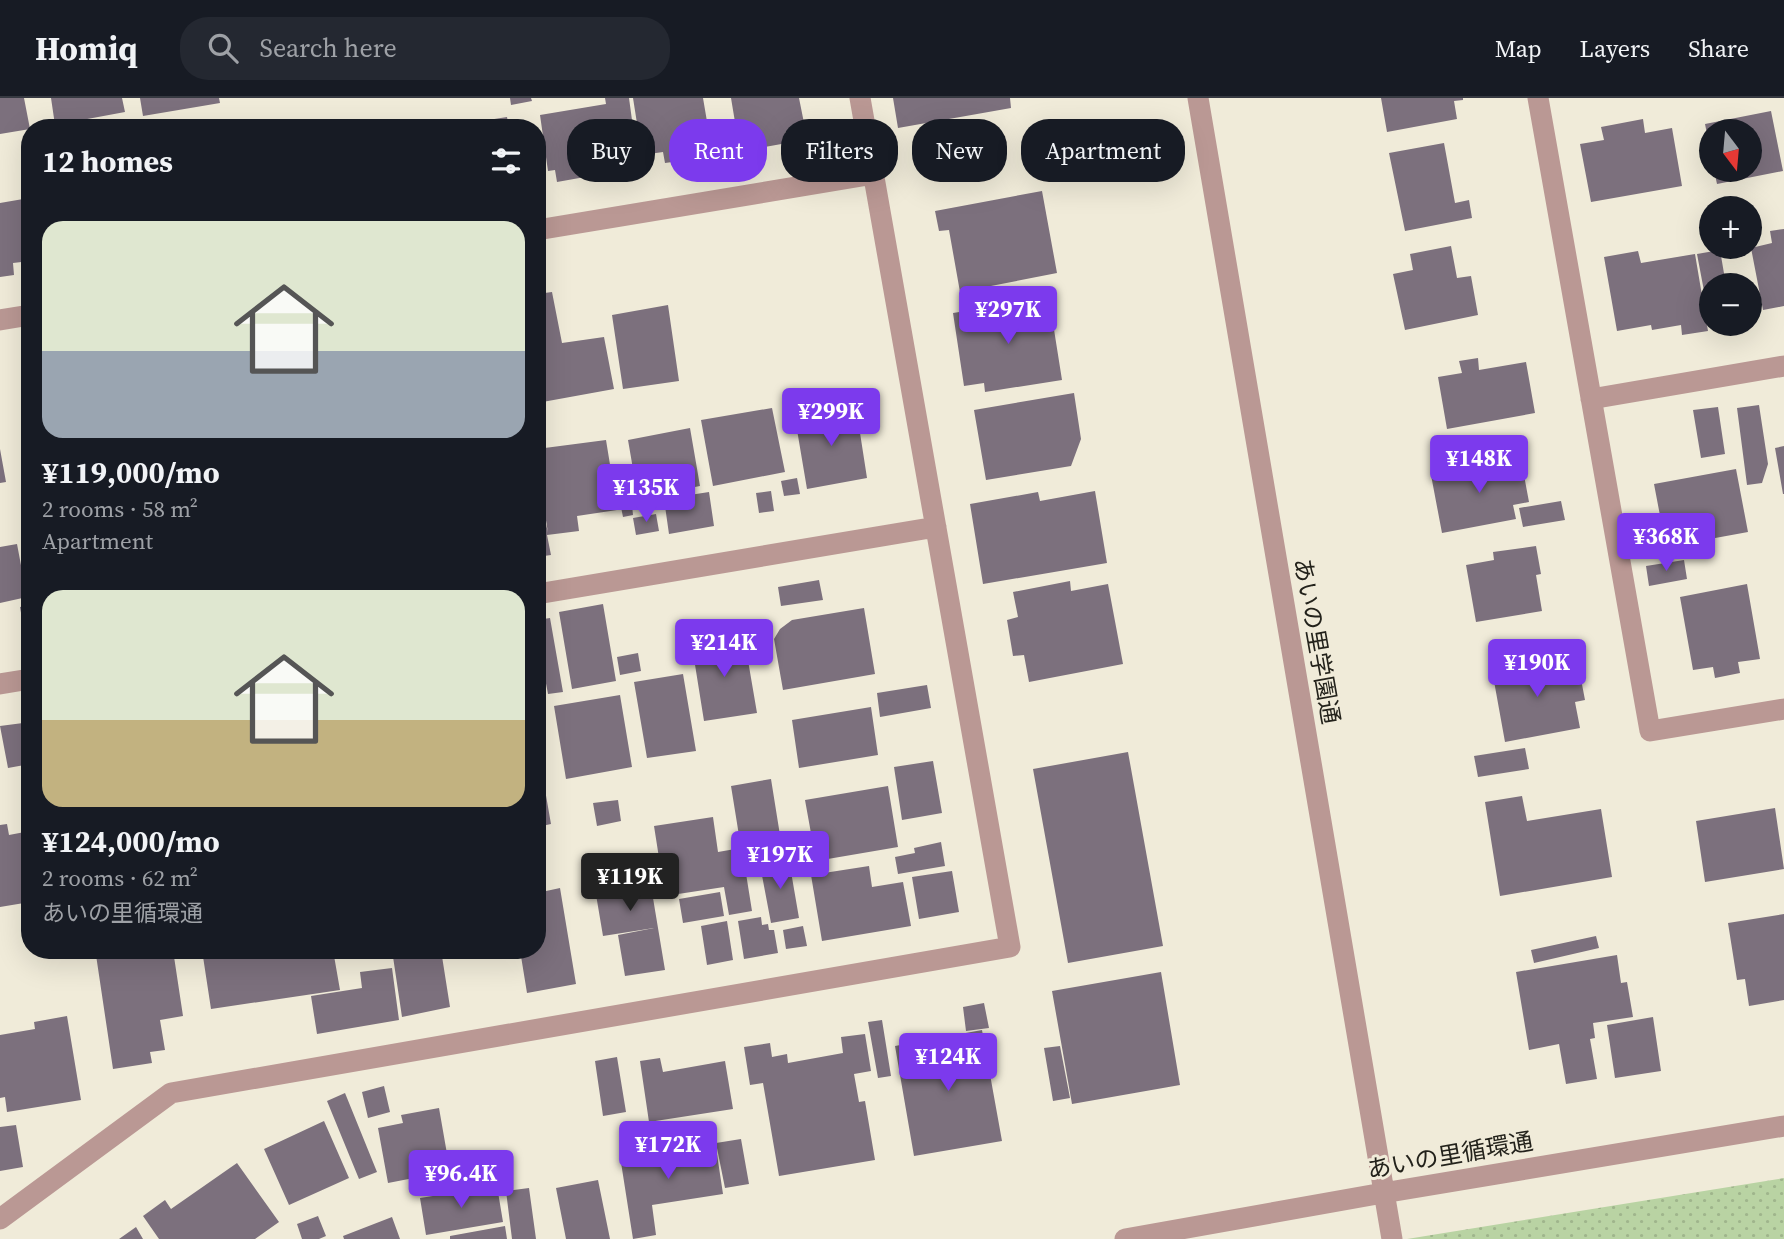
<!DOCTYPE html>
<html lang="en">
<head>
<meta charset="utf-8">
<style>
	body { margin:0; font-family:"Source Serif 4","Noto Sans JP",serif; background:#242831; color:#f1f3f6; height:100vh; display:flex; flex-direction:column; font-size:26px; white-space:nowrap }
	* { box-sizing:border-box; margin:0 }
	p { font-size:23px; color:#9ea1a6 }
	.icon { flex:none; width:38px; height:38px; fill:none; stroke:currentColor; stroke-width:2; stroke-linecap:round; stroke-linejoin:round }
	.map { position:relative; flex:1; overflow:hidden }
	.sheet { position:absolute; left:21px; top:21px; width:525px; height:840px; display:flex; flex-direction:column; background:#171b24; border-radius:28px; box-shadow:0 7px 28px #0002 }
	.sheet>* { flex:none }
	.hud { position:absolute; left:567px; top:21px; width:665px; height:63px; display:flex; gap:14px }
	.needle { width:46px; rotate:164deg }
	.buttons { position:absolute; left:1699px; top:21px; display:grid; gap:14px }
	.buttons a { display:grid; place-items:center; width:63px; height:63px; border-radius:50%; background:#171b24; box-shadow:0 7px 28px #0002; font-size:35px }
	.price { position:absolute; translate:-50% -60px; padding:0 16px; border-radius:7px; background:#7c3aed; color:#fff; font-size:23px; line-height:46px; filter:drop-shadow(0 2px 4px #0008) }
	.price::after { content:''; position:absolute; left:50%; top:42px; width:21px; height:16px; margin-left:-10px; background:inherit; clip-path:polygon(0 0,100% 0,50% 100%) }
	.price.selected { background:#222; color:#fff }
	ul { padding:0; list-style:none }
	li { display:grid; align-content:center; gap:14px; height:371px; padding:0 21px }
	li span { display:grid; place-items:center; height:217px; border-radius:21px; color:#555 }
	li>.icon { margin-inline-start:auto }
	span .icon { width:126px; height:126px; fill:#fffc; stroke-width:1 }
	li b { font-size:30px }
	h2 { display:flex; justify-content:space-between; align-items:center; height:84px; padding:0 21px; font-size:30px }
	.chip { padding:0 24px; border-radius:28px; background:#171b24; box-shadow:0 7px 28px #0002; font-size:24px; line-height:63px }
	.chip.selected { background:#7c3aed; color:#fff }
	header { display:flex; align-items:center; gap:42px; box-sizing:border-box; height:98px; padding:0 35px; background:#171b24; border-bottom:2px solid #363941 }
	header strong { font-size:33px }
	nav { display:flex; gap:38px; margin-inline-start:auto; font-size:24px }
	.search { width:490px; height:63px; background:#242831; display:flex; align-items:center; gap:18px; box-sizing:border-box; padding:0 24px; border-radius:28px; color:#9ea1a6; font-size:26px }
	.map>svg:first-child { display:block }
	.grass { fill:url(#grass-dots) }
	.building { fill:#7c707d }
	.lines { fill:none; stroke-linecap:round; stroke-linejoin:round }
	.minor { stroke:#ba9894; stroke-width:21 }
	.labels { text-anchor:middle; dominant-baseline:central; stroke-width:6; stroke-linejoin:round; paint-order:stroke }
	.street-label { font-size:24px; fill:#23221b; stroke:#f0ebd9 }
</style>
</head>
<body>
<header>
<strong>Homiq</strong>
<div class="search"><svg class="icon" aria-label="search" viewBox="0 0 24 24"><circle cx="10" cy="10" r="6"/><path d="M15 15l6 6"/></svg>Search here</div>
<nav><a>Map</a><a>Layers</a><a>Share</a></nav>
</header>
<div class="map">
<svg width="1784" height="1141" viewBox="0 0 1784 1141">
	<defs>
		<pattern id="grass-dots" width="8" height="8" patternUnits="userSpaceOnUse" patternTransform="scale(1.75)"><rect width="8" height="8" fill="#b9d3a3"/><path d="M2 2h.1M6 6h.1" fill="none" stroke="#9fb58c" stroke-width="1.8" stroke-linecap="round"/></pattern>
	</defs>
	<rect width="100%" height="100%" fill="#f0ebd9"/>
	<path class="grass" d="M1784,1080V1141H1407Z"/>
	<path class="building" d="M0,0H24L30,31L0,36Z
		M51,0H122L125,14L55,27Z
		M140,0H219L220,5L143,18Z
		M510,0H531L532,3L511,7Z
		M605,0H629L637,59L584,68L585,79L557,84L555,72L548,73L540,17L606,6Z
		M633,0H703L711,47L692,49L694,61L665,65L663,54L642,57Z
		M731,0H799L805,30L785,34L787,45L759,50L757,39L738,42Z
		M893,0H1010L1011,10L898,30Z
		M1381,0H1463V2L1454,3L1457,21L1387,34Z
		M1771,13L1783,73L1717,86L1714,72H1750V33H1712L1710,51L1705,26Z
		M507,19L509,30H450V28Z
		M1643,21L1645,35L1672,30L1682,88L1591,104L1580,46L1604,42L1601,29Z
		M1444,45L1455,105L1469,102L1472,120L1405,133L1389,55Z
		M1042,93L1057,175L960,194L949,132L939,133L935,113Z
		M29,100L30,163L13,165L14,177L0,179V105Z
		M1784,131V208L1763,212L1751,150L1772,145L1770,133Z
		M1451,148L1457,180L1471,178L1478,217L1405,232L1393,176L1413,172L1410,156Z
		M1720,152L1726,187H1712V226L1726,227L1711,230L1697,156Z
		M1638,153L1641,165L1695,156L1708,233L1682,237L1681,227L1652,232L1651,227L1617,233L1604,159Z
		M552,194L562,245L604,239L614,291L537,305V196Z
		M1049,200L1062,282L985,294L984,285L964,288L953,215Z
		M668,207L679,283L623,291L612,217Z
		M1478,260L1479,272L1526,264L1535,315L1447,331L1438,279L1462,275L1459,263Z
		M1074,295L1081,341L1071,368L986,382L974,312Z
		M1759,307L1768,366L1762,385L1747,387L1737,310Z
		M856,309L867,380L807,391L795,320Z
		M1718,309L1725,356L1701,360L1693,312Z
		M772,310L785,374L713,388L701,322Z
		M30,322V371H28L21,323Z
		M690,330L700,388L638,400L628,342Z
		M606,342L613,385L626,383L629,400L616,402L617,412L577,418L579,433L547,437L551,457L537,459V418L544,417L548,435L537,365V351Z
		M1784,348V396H1783L1775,350Z
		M0,351L6,384L0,385Z
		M1521,361L1529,404L1513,407L1516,421L1442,435L1431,377Z
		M1736,371L1748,434L1666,449L1654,386Z
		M797,380L800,396L784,398L781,383Z
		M771,393L774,413L759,415L756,395Z
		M1095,393L1107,465L983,486L970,406L1038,394L1040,403Z
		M709,394L714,428L669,436L664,401Z
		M1561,403L1565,422L1523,429L1519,410Z
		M632,407L633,417L623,419L621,409Z
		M656,416L659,433L636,437L633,420Z
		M17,446L27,499L0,505V449Z
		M1536,448L1541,476L1536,477L1542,513L1476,524L1466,467L1494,462L1493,454Z
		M1684,462L1687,481L1649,488L1646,468Z
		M819,482L823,502L781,508L778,489Z
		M1070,483L1071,493L1108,486L1123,566L1029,584L1024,557L1013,558L1007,522L1018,519L1013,494Z
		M1747,486L1760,561L1738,564L1740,575L1715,580L1713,569L1693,572L1680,499Z
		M603,506L616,583L572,591L559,514Z
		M30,507V549H27L20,509Z
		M864,510L875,576L783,592L774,541L780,531L792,522Z
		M550,520L563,594L548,596L537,538V522Z
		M744,539L757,615L704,623L692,548Z
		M638,555L641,573L620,577L617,559Z
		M1561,559L1565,580L1580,576L1585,602L1575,604L1580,630L1505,644L1492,572Z
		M683,576L696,653L647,660L634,584Z
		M927,587L931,610L880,619L877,595Z
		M620,597L632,669L566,681L554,608Z
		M871,609L878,657L799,670L792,622Z
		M23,625L30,666L8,670L0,628Z
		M1525,650L1529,671L1478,679L1474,658Z
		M1128,654L1163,848L1068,865L1033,671Z
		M933,663L942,715L902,722L894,669Z
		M541,669L551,726L537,729V670Z
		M771,681L783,756L744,763L752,813L729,817L724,789L665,798L654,728L713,719L718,754L741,750L731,688Z
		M888,688L898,749L816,763L805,702Z
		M1522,698L1527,723L1601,711L1612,779L1500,798L1485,704Z
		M618,702L621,723L597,728L593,705Z
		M1775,710L1784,771L1705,784L1696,723Z
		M7,726L9,737L30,733V804L0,809V727Z
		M941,744L945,768L898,776L895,759L915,755L914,750Z
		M646,758L665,872L625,878L618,837L654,830L603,838L591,767Z
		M789,762L799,820L771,825L760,767Z
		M869,768L872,789L903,784L911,828L822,843L811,777Z
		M952,773L959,814L919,821L912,779Z
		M560,790L576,886L527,895L520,852H537V795Z
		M720,794L724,818L683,825L679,801Z
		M1784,816V902L1749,908L1745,881L1737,882L1728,825Z
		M761,819L762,827L768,826L769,832H774L778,855L744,861L738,823Z
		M727,823L733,862L707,867L701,828Z
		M803,828L807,848L786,851L783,832Z
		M1596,838L1599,850L1534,865L1531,852Z
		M126,852H173L183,918L160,922L165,952L150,954L152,965L113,971L96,857Z
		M202,852H333L340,892L211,911Z
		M392,852H441L450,909L402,919Z
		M1617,857L1621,885L1627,884L1633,919L1593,925L1595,940L1590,941L1597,981L1566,986L1559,946L1529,952L1516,874Z
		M392,870L399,922L317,936L311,898L362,890L360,874Z
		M1161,874L1180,987L1072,1006L1052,893Z
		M984,905L989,930L966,933L963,909Z
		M67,918L81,1002L7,1014L5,999L0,1000V937L35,931L34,924Z
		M1653,919L1661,973L1615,980L1607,927Z
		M882,922L891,978L878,980L868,924Z
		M982,932L1002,1043L914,1058L895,948Z
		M865,936L871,973L854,976L859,1004L865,1003L875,1062L779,1078L763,985L750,987L744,949L770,945L772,959L787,956L788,965L843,955L841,939Z
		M1060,948L1070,1000L1053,1003L1044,950Z
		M617,959L626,1014L603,1018L595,963Z
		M660,960L663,974L725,963L733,1011L649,1024L640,963Z
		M384,988L390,1014L368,1020L362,994Z
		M345,995L377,1074L359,1081L327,1003Z
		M439,1010L450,1073L388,1085L378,1030L403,1025L401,1017Z
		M324,1023L349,1080L289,1107L264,1051Z
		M16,1027L23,1069L0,1073V1029Z
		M741,1041L749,1086L725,1090L716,1045Z
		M715,1043L723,1096L652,1107L656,1137L633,1141L620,1058Z
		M237,1065L279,1124L255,1141H159L143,1118L165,1102L171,1111Z
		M598,1082L610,1141H566L556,1090Z
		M497,1088L503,1124L426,1137L420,1100Z
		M529,1090L536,1141H512L506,1093Z
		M318,1118L326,1138L319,1141H302L297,1126Z
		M392,1119L400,1141H344L343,1138Z
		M505,1128L507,1141H450V1138Z
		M136,1129L143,1141H119Z"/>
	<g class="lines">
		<path class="minor" d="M1198,0L1392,1141
			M1538,0L1650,633L1784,611
			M537,132L874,76
			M0,222L30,217
			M1591,301L1784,268
			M537,496L936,429
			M0,586L30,581
			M0,1121L171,995L1010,849L860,0
			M1125,1141L1383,1095L1784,1028"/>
	</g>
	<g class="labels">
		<g class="street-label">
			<text transform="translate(1317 543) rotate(80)">あいの里学園通</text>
			<text transform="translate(1450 1057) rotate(-10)">あいの里循環通</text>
		</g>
	</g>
</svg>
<div class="buttons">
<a><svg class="needle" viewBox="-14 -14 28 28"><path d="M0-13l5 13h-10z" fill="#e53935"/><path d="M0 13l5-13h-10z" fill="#9ea1a6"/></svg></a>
<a>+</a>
<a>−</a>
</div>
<b class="price" style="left:1008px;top:248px">¥297K</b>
<b class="price" style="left:831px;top:350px">¥299K</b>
<b class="price" style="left:1479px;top:397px">¥148K</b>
<b class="price" style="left:646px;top:426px">¥135K</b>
<b class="price" style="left:1666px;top:475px">¥368K</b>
<b class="price" style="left:724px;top:581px">¥214K</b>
<b class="price" style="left:1537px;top:601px">¥190K</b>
<b class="price" style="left:780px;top:793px">¥197K</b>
<b class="price selected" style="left:630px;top:815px">¥119K</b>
<b class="price" style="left:948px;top:995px">¥124K</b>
<b class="price" style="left:668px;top:1083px">¥172K</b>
<b class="price" style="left:461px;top:1112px">¥96.4K</b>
<div class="hud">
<a class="chip">Buy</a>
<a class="chip selected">Rent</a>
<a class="chip">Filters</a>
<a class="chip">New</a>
<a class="chip">Apartment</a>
</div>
<section class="sheet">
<h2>12 homes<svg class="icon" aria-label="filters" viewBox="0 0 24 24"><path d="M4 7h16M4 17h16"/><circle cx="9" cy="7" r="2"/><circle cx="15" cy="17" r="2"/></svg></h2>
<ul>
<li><span style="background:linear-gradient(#dfe7d0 60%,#9aa5b1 0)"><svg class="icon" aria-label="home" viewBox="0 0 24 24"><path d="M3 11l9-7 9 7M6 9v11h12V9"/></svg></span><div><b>¥119,000/mo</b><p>2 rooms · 58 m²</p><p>Apartment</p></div></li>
<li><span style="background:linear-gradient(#dfe7d0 60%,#c2b280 0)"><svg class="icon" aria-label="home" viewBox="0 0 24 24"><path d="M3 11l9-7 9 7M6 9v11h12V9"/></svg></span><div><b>¥124,000/mo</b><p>2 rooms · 62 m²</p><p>あいの里循環通</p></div></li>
</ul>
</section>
</div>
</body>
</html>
